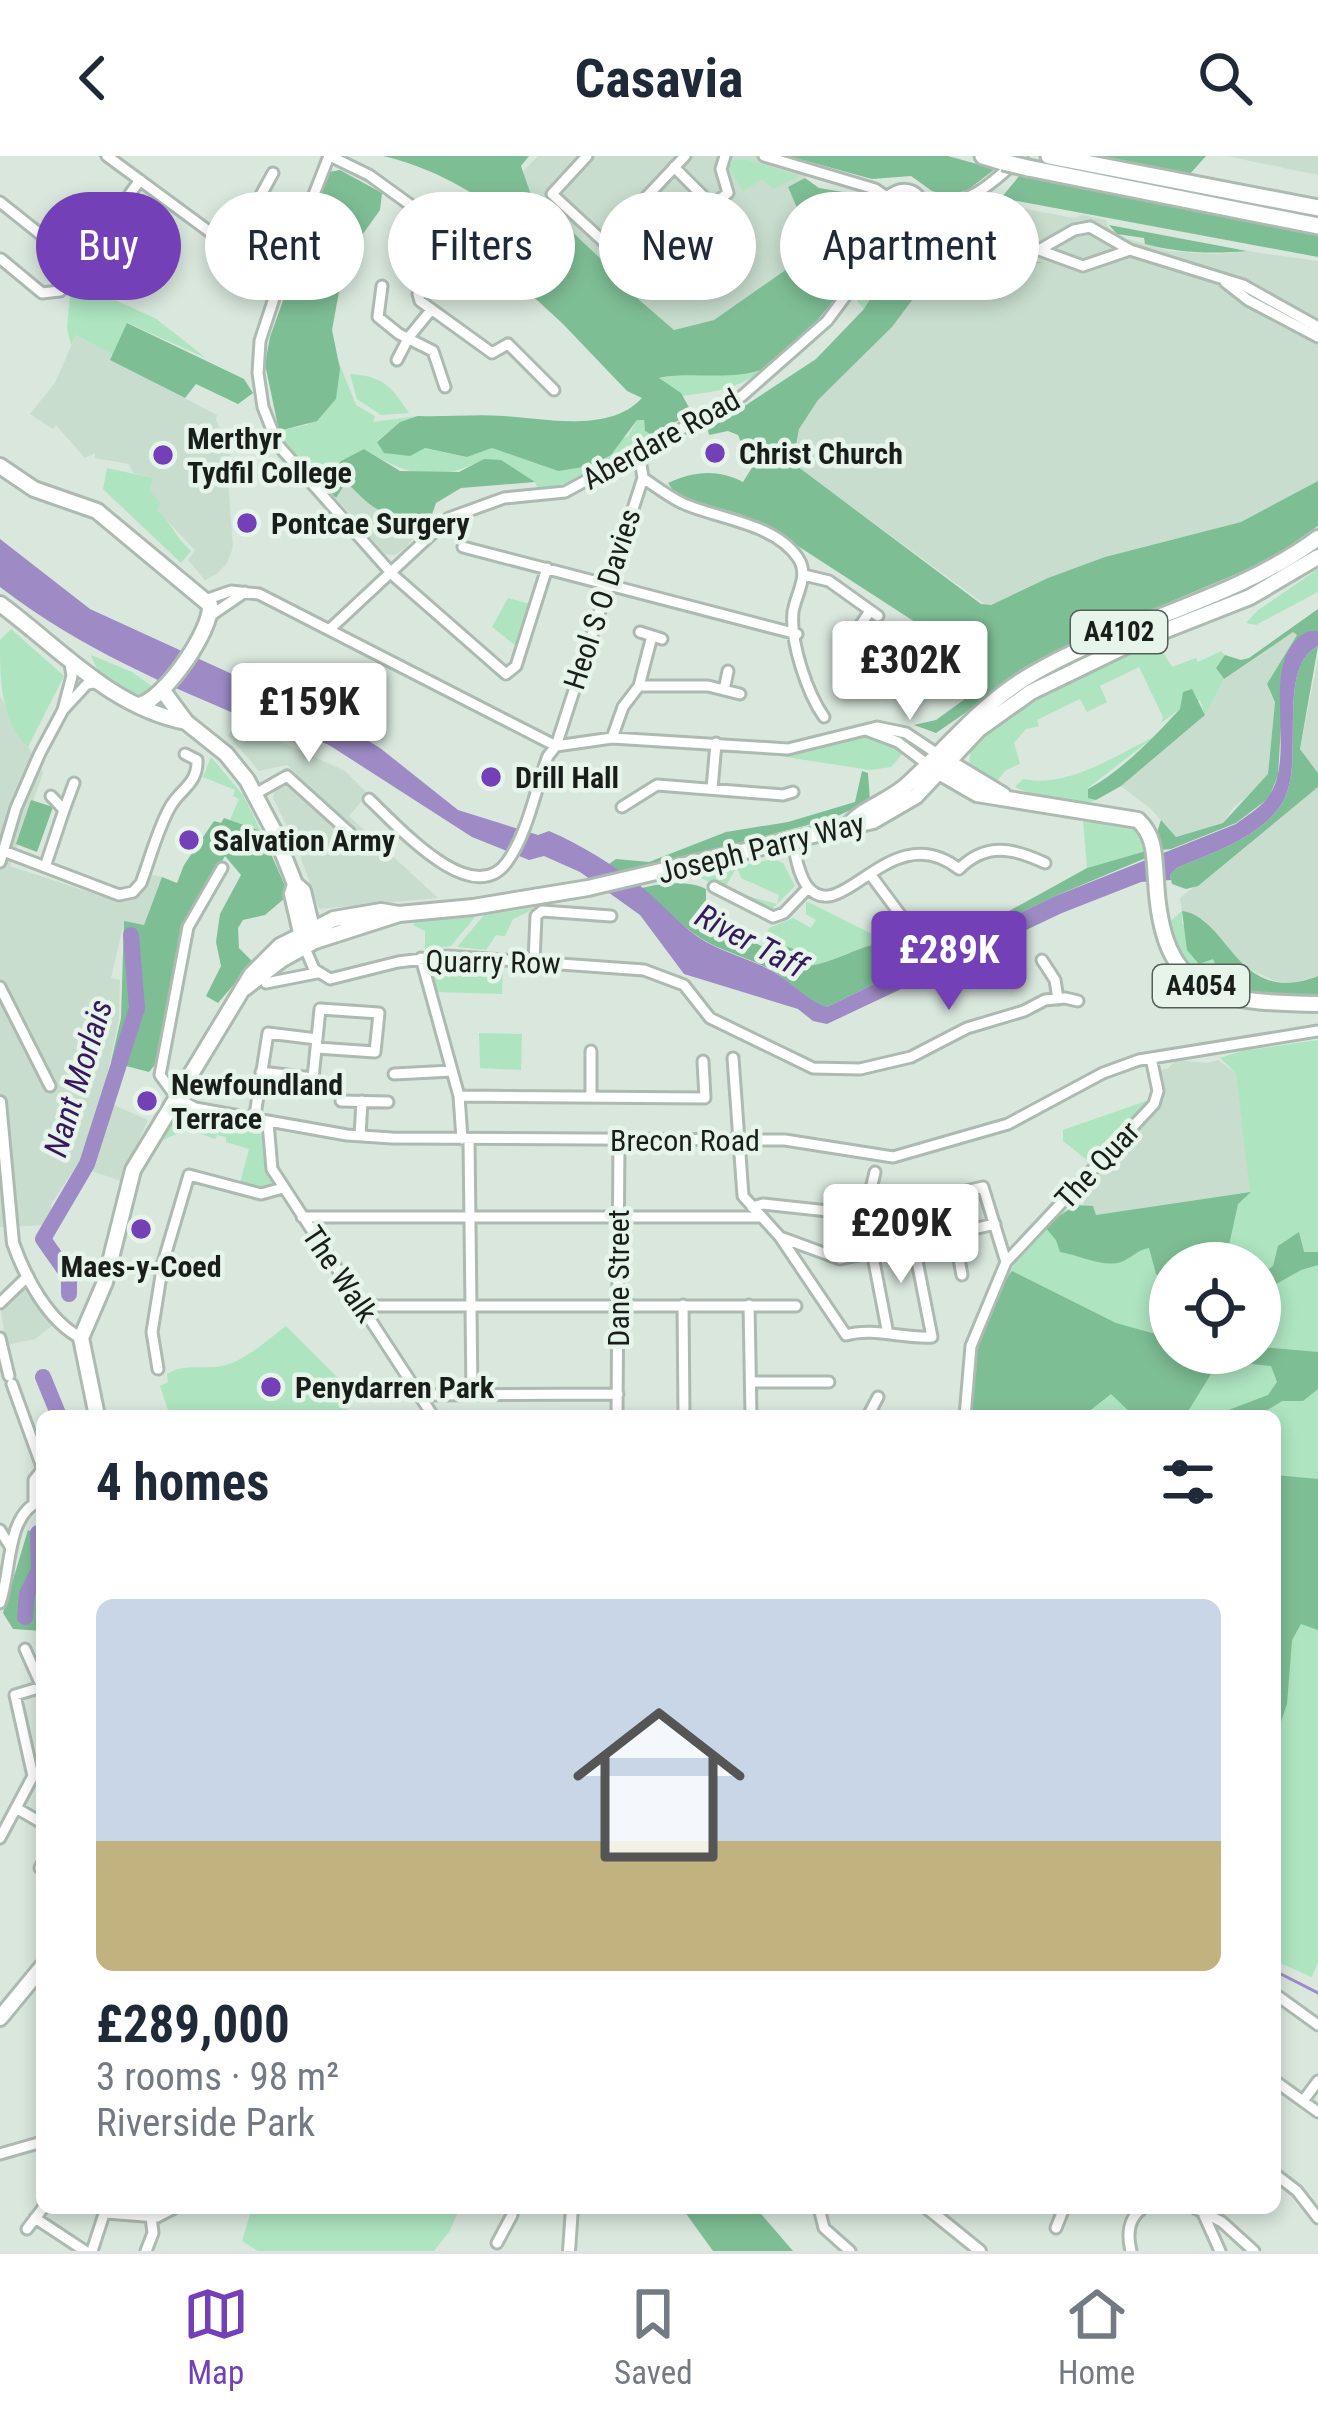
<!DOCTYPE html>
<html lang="en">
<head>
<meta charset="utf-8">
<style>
	body { margin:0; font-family:"Roboto Condensed",sans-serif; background:#f6f6f7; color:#1f2937; height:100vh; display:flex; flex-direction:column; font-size:45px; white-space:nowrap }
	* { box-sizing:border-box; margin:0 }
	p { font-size:39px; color:#747a83 }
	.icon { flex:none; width:66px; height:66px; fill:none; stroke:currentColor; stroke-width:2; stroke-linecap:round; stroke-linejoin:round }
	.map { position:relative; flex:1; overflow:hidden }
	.drawer { position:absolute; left:36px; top:1254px; width:1245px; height:804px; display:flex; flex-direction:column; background:#fff; border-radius:18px; box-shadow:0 6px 18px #0003 }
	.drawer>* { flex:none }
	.banner { position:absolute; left:36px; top:36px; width:1248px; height:108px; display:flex; gap:24px }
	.buttons { position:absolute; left:1149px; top:1086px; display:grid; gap:24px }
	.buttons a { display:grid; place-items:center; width:132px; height:132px; border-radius:50%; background:#fff; box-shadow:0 6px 18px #0003; font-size:60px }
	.price { position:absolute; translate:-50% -102px; padding:0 27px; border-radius:12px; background:#fff; color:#222; font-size:39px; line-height:78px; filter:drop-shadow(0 3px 6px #0008) }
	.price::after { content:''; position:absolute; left:50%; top:72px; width:36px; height:27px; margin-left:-18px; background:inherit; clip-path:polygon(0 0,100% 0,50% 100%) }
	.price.current { background:#7340b7; color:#fff }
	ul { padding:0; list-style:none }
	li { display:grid; align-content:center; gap:24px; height:636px; padding:0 60px }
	li span { display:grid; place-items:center; height:372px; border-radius:18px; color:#555 }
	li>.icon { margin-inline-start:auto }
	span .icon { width:216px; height:216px; fill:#fffc; stroke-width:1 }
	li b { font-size:51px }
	h2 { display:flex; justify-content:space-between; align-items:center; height:144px; padding:0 60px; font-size:51px }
	.chip { padding:0 42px; border-radius:54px; background:#fff; box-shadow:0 6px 18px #0003; font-size:42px; line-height:108px }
	.chip.current { background:#7340b7; color:#fff }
	header { display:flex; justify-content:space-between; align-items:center; height:156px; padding:0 60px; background:#fff; font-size:54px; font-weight:700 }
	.menu { display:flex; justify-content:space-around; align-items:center; height:168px; border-top:3px solid #e0e1e3; background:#fff; font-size:33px; color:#747a83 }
	.menu a { display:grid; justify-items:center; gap:6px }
	.menu .current { color:#7340b7 }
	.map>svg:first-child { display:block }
	.built { fill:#c8ddce }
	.green { fill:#aee4c0; fill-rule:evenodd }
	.forest { fill:#7ebe95 }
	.water { fill:#9e8bc6 }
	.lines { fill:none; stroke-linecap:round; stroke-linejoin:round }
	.stream { stroke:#9e8bc6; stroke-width:3 }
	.river { stroke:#9e8bc6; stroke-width:16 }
	.minor-casing { stroke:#adbab1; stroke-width:15 }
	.tertiary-casing { stroke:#adbab1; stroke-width:16 }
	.primary-casing { stroke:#adbab1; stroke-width:20 }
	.trunk-casing { stroke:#adbab1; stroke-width:21 }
	.minor { stroke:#fff; stroke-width:9 }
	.tertiary { stroke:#fff; stroke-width:10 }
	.primary { stroke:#fff; stroke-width:14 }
	.trunk { stroke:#fff; stroke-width:15 }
	.trunk-bridge-casing { stroke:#adbab1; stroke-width:21; stroke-linecap:butt }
	.trunk-bridge { stroke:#fff; stroke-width:15 }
	.poi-dot { fill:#7340b7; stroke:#e6f4ea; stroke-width:4.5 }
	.labels { text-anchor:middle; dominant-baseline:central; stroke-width:9; stroke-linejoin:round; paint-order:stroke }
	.shield { fill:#e6f4ea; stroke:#565e59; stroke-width:3 }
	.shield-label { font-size:27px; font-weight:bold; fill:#191e1b }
	.poi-label { font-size:30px; font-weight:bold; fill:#191e1b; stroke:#e6f4ea; text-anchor:start }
	.street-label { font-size:30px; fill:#191e1b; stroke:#e6f4ea }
	.water-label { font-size:33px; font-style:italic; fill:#37185f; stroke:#e6f4ea }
</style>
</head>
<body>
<header><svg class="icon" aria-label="back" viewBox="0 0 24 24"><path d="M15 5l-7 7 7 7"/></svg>Casavia<svg class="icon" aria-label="search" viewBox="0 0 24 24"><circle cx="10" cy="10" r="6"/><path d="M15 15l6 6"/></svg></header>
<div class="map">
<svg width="1318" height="2095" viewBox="0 0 1318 2095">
	<rect width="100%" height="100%" fill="#d9e7dd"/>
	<path class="built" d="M538,0H788L810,6L805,22L788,31L803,66L805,101L714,164L674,174L622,129L603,105L530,36L523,24L524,14Z
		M1224,0H1318V19L1226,0Z
		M990,46L1074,62L1082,59L1106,64L1108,71L1125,82L1169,95L1216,98L1247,95L1318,105V325L1241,366L1105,401L987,450L795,309L799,273L818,244L892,171L922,131L941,120L959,116L960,84L947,81L942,67Z
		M76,179L113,199L111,204L217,259L216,264L231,296L227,310L233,391L227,407L217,418L205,424L188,404L195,394L157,354L149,335L153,322L133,317L129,308L95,302V297L85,302L56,269L53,273L30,258L55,227Z
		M345,326L379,354L399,359L412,372L415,381L405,392L395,399L385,398L336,342Z
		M1294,475L1297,479L1267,528L1275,546L1268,618L1264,626L1233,652L1223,667L1176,681L1151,653L1121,630L1205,559L1224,523Z
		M1318,503V617L1300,593Z
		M0,540L43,617L10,710L119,746L140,740L152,719L162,721L144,769L124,766L111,822L120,824L119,863L97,968L84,999L51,1048L52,1069L0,1071Z
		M238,566L345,615L368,638L349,660L438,742L319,753L296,688L273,642L275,631L289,628L349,680L354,674L287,609L259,615L228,579Z
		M1318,631V820L1294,827L1275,825L1249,813L1223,789L1204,764L1182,755L1180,742Z
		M1177,904L1206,907L1218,904L1236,917L1251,1036L1096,1059L1085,1051L1079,1032L1162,943L1159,914L1167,913Z
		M114,949L148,964L121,1025L89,1014Z
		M24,1127L53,1169L35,1183L6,1189L0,1149Z"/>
	<path class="green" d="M744,3L800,20L773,33L762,23L743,36L729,11L734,4Z
		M910,84L937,104L915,98L897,100L864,153L857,145L891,92Z
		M101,138L155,162L206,202L128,167L113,199L76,179L71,189L67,172L70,139Z
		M338,204L356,249L375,260L373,266L418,260L400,266L377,285L385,297L424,292L467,301L492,292L558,315L628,280L637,264H644L645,275L652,279L571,326L538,334L535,326L484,303C436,328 408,320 364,293L341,305L323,329L291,296L279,275L307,269L336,243Z
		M763,214C735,234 714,236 681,240L657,223C692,215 728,218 763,214Z
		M350,218C383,220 392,231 409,257L381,259L357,243Z
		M107,312L153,322L149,335L160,346L157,354C173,369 173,378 191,395L181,407L103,333Z
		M1318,413V436L1256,469L1246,467L1257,455Z
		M508,442L529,448L516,490L492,471Z
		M11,473L64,520L28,591C0,564 0,522 0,484Z
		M1158,488L1172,511L1196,502L1198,506L1221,495L1225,499L1216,512L1224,523L1205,559L1200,544L1180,553L1161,567L1163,561L1139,511L1100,530L1107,546L1087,556L1080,543L1037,564L1039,570L1026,573L1014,587L1020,608L1006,614L997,625L969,608L971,593C1025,543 1091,514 1158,488Z
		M91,499L132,516L153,531L143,538C118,539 98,521 91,499Z
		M858,581L878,582L905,595L891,611L870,614L773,599L813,594Z
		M1154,581L1088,632V641L1096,644C1073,653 1036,641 1015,631L1023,623C1067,633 1116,599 1154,581Z
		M211,601L243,639L261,675L230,664L239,643L233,640L235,634L203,621Z
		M1083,663C1111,666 1139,662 1146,695L1087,712Z
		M773,703L783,707L795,730L772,753L726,734L777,748L779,739L741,722L737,711L724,733L699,721L678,723Z
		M806,746L810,747L888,786C859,788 836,807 806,810L798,795L788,791L777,799L770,794L766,778L769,772L793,762L811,772L816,764L806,758Z
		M538,751L513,763L505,780L496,779L486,794L457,791L484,759Z
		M1182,755V767L1212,802L1217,813L1227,818L1236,834C1191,823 1184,810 1166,769Z
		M475,761L451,790L425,794V775L413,769L416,765Z
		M442,806L503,808L502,838L435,836L429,807Z
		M479,877L522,878L521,914L480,912Z
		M1318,884V1806L1312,1821L1275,1805V1260H971L1001,1127C1012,1117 1015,1106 1022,1094C1035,1071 1069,1045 1093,1050L1096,1059L1250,1036L1236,917L1220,902L1242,895ZM1170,1107H1260V1197H1170Z
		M1146,945L1148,951L1136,965L1124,966L1087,1004L1063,985V974Z
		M192,958L257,974C270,987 269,1013 279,1030L261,1036L240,1027L249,993L226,986V981L217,979L215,983L187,973L163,984L158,991L154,989C163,970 171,962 192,958Z
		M286,1170L339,1223L349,1260H170L160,1230L168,1226L167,1218C185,1206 206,1215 226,1209C248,1202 268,1184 286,1170Z
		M252,2052H460L449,2076L434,2095H258L242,2085Z"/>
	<path class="forest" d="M383,0H529L521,10L530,36L603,105L622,129L674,174L714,164L804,101L803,66L788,31L805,22L819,32L867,40L877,82C858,114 794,203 761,214C728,225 692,215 659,222L681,237L692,257L652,279L645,275L644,264H637L611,299L590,310L558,315L492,292L467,301L425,292L410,300L384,297L377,286L400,266L418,260C446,261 476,258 504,260C547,263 610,277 642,242L627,235L563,168L471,83L469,58H480L500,70L501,56C465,31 427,10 383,0Z
		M788,0H948L995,13L969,33L950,40L932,35L911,20L872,23Z
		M1094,0H1206L1189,19Z
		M340,14L382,37L380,54L345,103L332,174L340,213L336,243L317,265L279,275L265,208L270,181L329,16Z
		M1020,19L1318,77V101L1001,42Z
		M1109,69L1247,95C1213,98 1178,97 1145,88L1144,82L1117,78Z
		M915,98L958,109L1045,106L947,118L922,131L892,171L818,244L799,273L793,307L981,448L991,449L1048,422L1105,401L1241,366L1318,325V370L1267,405L1087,481L1038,507L936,577L914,569L936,564L976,535L952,490L784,381L740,358L677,340L668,327C694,315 718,313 743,326L758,302L743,291L738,279L728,275L709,279L708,274L816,203L864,153L897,100Z
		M127,167L244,223L253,237L238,248L196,228L185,242L110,204Z
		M364,293L400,315L459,316L484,303L501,304L535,326L461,332L436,347L428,370L415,381C408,359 394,363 377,353C366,347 356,335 346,326L336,342L323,329L341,305Z
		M1318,453V475H1309L1282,555L1278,619L1269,642L1236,667L1171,693L1160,694L1157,676L1161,664L1176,681L1223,667L1268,618L1275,546L1267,528L1297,479L1293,476L1224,523L1216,512L1225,499L1241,504L1249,502Z
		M1318,490L1300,593L1318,617V631L1198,730L1186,733L1172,728L1170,719L1177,712C1211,697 1259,682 1281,649C1308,608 1274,513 1318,490Z
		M1192,533L1205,559L1121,630L1096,644L1088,642V633C1123,614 1154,581 1180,553L1183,536Z
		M862,615L868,617L870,645L831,663L628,715L620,716L609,708L616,703L649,706L726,676L788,666L855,646Z
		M31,644L53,651L37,696L16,688Z
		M224,662L261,675L285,730V742L265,759L243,764L238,772L239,792L253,806L218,847L206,840L221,810L216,786L220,758L241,719L225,700L187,765L159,904L149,916L111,906L121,862L124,765L144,769L162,721L177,727L184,709L214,665L221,667Z
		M1146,695V702L1053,741L827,851C808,845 790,825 771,814C751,803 729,797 709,787C683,773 664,751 642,732C661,727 688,724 706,733V759L714,765L776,798L788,791L798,795L807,810C836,807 860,788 888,786L890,796L903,795L980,771L1087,712Z
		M1182,755C1229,761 1237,852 1318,820V841L1236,834L1227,818L1217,813L1213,803L1199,808L1187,794Z
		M1251,1036L1238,1048L1228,1094L1218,1099L1196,1091L1192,1107H1170V1122L1163,1124L1156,1118L1149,1092C1137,1094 1133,1101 1121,1106C1103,1112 1079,1099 1060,1096L1056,1084L1044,1070L1076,1049L1093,1050L1096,1059Z
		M1299,1076L1304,1096H1318V1109L1301,1114L1260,1137V1119L1273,1110L1278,1090Z
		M1012,1115L1116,1167L1170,1182V1197H1260V1191L1318,1196V1233L1303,1245H1282L1258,1260H1224L1226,1255L1268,1239L1277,1226L1271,1210L1241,1207L1216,1210L1187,1257L1134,1260L1111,1238L1083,1260H971C971,1208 980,1157 1012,1115Z
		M1275,1319L1318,1323V1474L1301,1468L1292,1484L1287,1548L1278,1574L1281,1612L1275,1626Z
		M28,1374L37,1378L42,1393V1475L13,1473L3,1457Z
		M682,2052H756L793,2095H713Z"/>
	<path class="water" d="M0,383L90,453L343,569L380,592L458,654L538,679L549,675C582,689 615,710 643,732C665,750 682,772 706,786C728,798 753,804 774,816C791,826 809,845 827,851L1053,741L1236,668C1246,660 1258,653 1266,644C1302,602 1253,501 1309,475H1318V490C1274,513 1308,608 1281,649C1259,682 1211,697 1177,712L1170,719L1171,724L1141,726L1062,757L827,868L813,865L798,853L684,818L640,759L580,716L544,700L529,704L472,681L329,589L277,567L266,571C171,530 86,497 0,431Z"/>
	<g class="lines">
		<path class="stream" d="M1275,1815L1318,1837"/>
		<path class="river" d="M69,1138V1120L43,1083L87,1008L137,852L131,779
			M43,1221L59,1260
			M25,1461L27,1438L39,1414L38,1377"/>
		<g class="minor-casing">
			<path id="minor" d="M107,0L275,124
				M330,0L369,19L456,82V93L418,138L420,145L492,197L508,188L554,234
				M587,0L552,38L604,86L685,0
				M764,0L875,33L887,41
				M674,11L709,46H716L728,37L721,13L725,0
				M887,41C903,27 921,33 924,54
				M887,41L884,58L896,72
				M0,46L79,109
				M924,54C971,47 988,31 1022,0
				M916,70L932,88L949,98L1039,94L1083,110L1130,94
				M233,90L273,17
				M1039,94L1074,74L1090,71L1130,94L1243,129L1318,171
				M1,103L42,137L60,135L140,24
				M275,124L277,133L260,185L258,217L263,251L278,289L394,420L506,518L516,510L547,412
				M275,124L288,105L329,0
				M1225,126L1248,144L1318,181
				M382,130L378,161L399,178L433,195L445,231
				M397,204L409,181L431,154
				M643,322C655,330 668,340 682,347C717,363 775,367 798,402C810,420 796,437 793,456C790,486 807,537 824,561
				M463,391L797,478
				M804,419L829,425L878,460
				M205,444L231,435L259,438L556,590
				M210,460L245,436
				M330,473L449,362L504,342L565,336L742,240L827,165L896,72
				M640,476L662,483
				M845,518L847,489L870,455
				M639,530L652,480
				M724,534L728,515
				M63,554L72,520L70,507
				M866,574L898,586L927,608
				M612,582L623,551L639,530H708L740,538
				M556,590L612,582L788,593L877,571L906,577L936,597
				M712,633L716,587
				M255,638L287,620L350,677
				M369,643C396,668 472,755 507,706C528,677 535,634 548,600L556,590L643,322L639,296
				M622,651L657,629L783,639L793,636
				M64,654L74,627
				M792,685C796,699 798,718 807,730C841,774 890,659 959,713C986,686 1013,692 1045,707
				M6,696L119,739L133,736L141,727C150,703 157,675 169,653C179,633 198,629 197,604L185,598
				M0,706L16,652L40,597L63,554L87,528L95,527
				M45,711L64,654L51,640
				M222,712L188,771L160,919L177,942L195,952L347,979L392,982L785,984L893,1001L1008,968L1103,917L1139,904L1318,875
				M870,718L902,761
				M714,731L773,761L784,757L808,732
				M304,790L314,813L330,823L398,806L447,800L644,814L684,829L710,862L813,912L860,913L911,901L967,872L1024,855L1045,844L1065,842L1078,845
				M421,802L459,940L462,983
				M1042,804L1055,824L1058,843
				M534,805L536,760L542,755L611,760
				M266,827L317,817
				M0,831L50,930
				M733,902L743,1040L780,1081L846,1179C873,1171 904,1183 932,1181L906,1049L983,1031L1006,1106
				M261,916L313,922L320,853L379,857L375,896L317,892
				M394,918L452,915
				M459,940L705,942L703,905
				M591,940V895
				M341,945L388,946
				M254,965L268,877L317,883
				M268,967L272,1013L433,1260
				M360,980L362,945
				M469,983L472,1238
				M875,1016L865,1059L887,1173
				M752,1051L763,1048L865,1059
				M302,1061H759
				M954,1077L962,1119
				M780,1081L840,1103L995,1068
				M163,1107L209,1116
				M0,1147L28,1120
				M683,1149L684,1260
				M749,1149L751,1260
				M361,1150H796
				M0,1182L9,1220
				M158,1213L152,1176L163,1107L189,1019L261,1038L283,1032
				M751,1226H829
				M12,1228L42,1311
				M420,1239L618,1238
				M617,1260L619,984
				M868,1260L878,1241
				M965,1260L971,1190L1006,1106L1154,948L1158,935L1151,902
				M34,1346V1324L42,1314
				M0,1374L11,1392
				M0,1447C12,1416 5,1357 42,1344
				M25,1493L42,1531
				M16,1652L42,1667
				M0,1682L33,1620L15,1539L42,1531
				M40,1712L42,1708
				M1275,1838L1318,1869
				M1275,1925L1318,1956
				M1303,1945L1318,1925
				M0,1998L42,1986
				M1275,2018L1297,2035L1318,2062
				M819,2052L824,2072L850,2095
				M1195,2052L1222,2066L1254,2095
				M1202,2055L1220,2095
				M106,2057L157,2061L174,2052
				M35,2062L85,2095
				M1056,2072L1064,2052
				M27,2073L43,2052
				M497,2087L512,2059L510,2052
				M92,2095L106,2052
				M146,2095L153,2077L151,2061
				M1131,2095C1127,2079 1128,2062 1143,2052"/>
		</g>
		<g class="tertiary-casing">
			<path id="tertiary" d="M0,946L13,1087C25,1121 48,1165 81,1182
				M927,2052L980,2095
				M569,2095L572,2052"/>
		</g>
		<g class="primary-casing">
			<path id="primary" d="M0,310L34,333L97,355L210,449C212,474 166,540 142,548
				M0,448C60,492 110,551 186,566
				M163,535L186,566L226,598L247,624L274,675L295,728L303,735L315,785
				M945,604L1003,639
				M932,612L977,638L1138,664C1156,681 1154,701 1156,724C1162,841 1214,846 1318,848
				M849,669C864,651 892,644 909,627C951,588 983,546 1034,517C1124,465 1234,444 1318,382
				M295,728L292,738L302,781
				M245,832L281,804L315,785L399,758
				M97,1260L81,1182L105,1126L133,1014L251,819L280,790L334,763L381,755L399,758L473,751L588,732L873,665L916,640L979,573L1031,536L1128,489L1250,441L1318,401
				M0,1862L42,1811"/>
		</g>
		<g class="trunk-casing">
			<path id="trunk" d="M983,0L1003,6
				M1049,0L1318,52
				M1028,12L1318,70"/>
		</g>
		<use href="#minor" class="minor"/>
		<use href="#tertiary" class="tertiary"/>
		<use href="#primary" class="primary"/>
		<use href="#trunk" class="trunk"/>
		<g class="trunk-bridge-casing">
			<path id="trunk-bridge" d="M1003,6L1028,12"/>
		</g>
		<use href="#trunk-bridge" class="trunk-bridge"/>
	</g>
	<g class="poi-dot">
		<circle cx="715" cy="297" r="12"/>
		<circle cx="163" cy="299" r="12"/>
		<circle cx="247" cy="367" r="12"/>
		<circle cx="491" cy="621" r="12"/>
		<circle cx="189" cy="684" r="12"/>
		<circle cx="147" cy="945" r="12"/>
		<circle cx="141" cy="1073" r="12"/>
		<circle cx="271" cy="1231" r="12"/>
	</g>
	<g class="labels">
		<g class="shield">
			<rect x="1071" y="455" width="96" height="42" rx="9"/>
			<rect x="1153" y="809" width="96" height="42" rx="9"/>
		</g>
		<g class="shield-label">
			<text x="1119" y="476">A4102</text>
			<text x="1201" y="830">A4054</text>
		</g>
		<g class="poi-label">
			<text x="187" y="282">Merthyr<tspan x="187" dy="34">Tydfil College</tspan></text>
			<text x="739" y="297">Christ Church</text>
			<text x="271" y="367">Pontcae Surgery</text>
			<text x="515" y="621">Drill Hall</text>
			<text x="213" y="684">Salvation Army</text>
			<text x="171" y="928">Newfoundland<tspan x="171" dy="34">Terrace</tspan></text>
			<text x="141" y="1110" text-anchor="middle">Maes-y-Coed</text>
			<text x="295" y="1231">Penydarren Park</text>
		</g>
		<g class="street-label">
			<text transform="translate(661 283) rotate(-29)">Aberdare Road</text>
			<text transform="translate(602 443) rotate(-72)">Heol S O Davies</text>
			<text transform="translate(761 692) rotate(-14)">Joseph Parry Way</text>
			<text transform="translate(493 806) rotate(1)">Quarry Row</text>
			<text x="685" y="984">Brecon Road</text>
			<text transform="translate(1097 1009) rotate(-47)">The Quar</text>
			<text transform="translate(340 1118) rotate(56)">The Walk</text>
			<text transform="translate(618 1122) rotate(-90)">Dane Street</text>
		</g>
		<g class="water-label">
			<text transform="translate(751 785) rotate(28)">River Taff</text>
			<text transform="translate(78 922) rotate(-73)">Nant Morlais</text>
		</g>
	</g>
</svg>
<div class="buttons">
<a><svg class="icon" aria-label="locate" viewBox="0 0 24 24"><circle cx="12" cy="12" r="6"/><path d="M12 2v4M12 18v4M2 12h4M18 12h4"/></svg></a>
</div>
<b class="price" style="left:910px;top:567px">£302K</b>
<b class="price" style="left:309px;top:609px">£159K</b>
<b class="price current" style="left:949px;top:857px">£289K</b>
<b class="price" style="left:901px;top:1130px">£209K</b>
<div class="banner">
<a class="chip current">Buy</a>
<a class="chip">Rent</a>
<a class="chip">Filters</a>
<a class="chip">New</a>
<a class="chip">Apartment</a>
</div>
<section class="drawer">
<h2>4 homes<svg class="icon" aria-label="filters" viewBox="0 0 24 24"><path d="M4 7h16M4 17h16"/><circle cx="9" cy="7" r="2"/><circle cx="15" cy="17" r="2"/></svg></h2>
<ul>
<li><span style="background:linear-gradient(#c9d6e8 65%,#c2b280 0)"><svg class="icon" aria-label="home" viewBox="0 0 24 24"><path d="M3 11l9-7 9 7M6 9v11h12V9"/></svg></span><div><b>£289,000</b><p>3 rooms · 98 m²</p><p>Riverside Park</p></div></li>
</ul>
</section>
</div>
<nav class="menu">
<a class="current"><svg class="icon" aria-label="map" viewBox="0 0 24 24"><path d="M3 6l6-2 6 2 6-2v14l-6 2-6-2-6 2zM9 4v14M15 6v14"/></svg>Map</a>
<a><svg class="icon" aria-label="saved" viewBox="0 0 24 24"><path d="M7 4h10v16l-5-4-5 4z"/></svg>Saved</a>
<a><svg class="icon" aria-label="home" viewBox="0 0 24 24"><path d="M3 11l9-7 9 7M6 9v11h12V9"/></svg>Home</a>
</nav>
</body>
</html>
